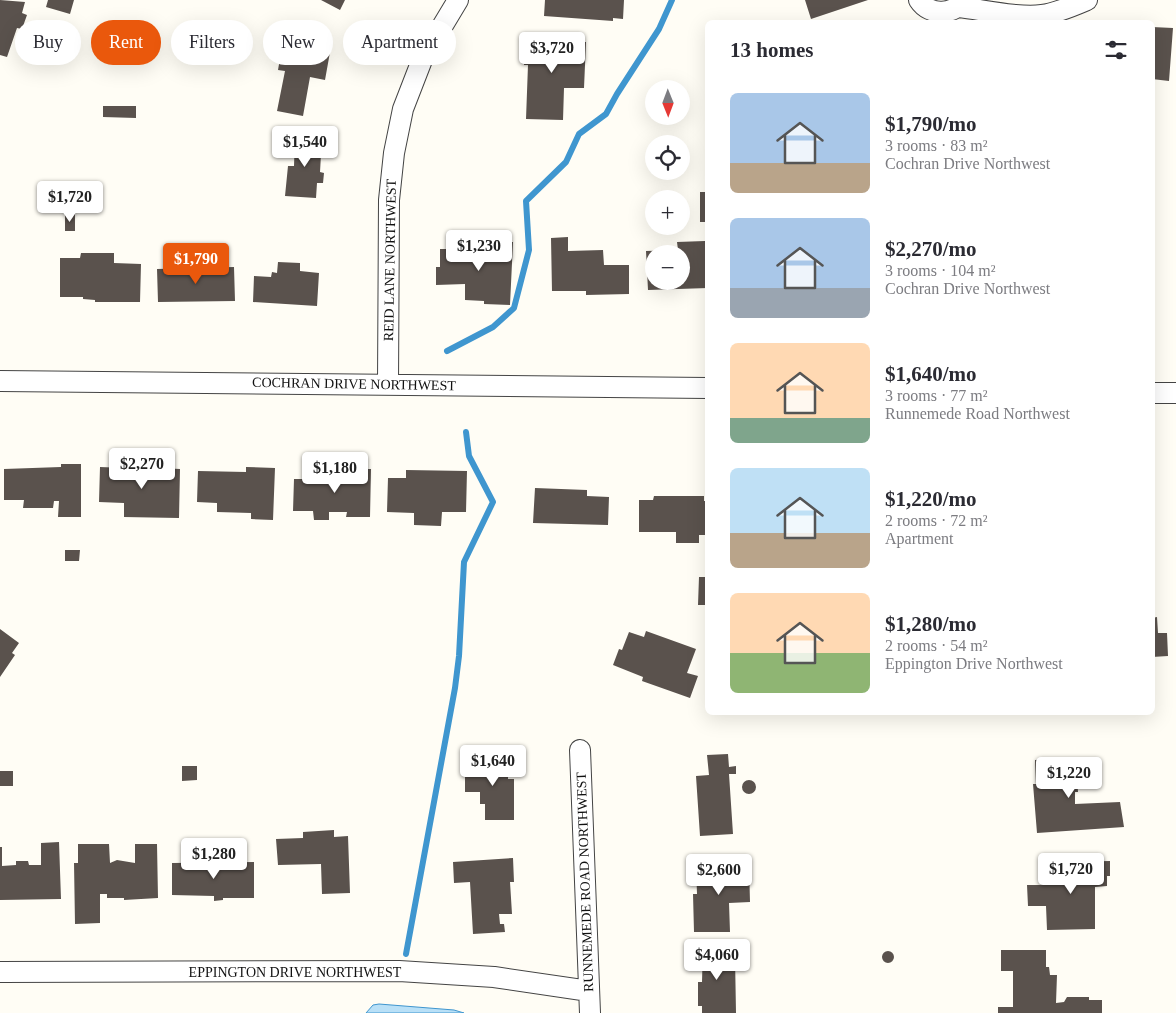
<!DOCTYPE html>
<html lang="en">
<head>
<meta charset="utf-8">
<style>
	body { margin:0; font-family:Georgia,serif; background:#f7f7f7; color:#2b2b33; height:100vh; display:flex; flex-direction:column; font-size:19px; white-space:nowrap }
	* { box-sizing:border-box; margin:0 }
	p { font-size:16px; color:#7c7c81 }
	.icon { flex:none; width:28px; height:28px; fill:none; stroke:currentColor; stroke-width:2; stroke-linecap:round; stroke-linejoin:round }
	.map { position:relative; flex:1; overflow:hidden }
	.side { position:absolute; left:705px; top:20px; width:450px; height:695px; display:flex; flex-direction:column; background:#fff; border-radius:8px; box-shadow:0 5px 20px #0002 }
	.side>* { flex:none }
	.hud { position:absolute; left:15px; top:20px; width:475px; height:45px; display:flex; gap:10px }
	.needle { width:32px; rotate:179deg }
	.tools { position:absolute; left:645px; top:80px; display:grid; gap:10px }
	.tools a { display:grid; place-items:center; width:45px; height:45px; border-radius:50%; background:#fff; box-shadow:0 5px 20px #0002; font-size:25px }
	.price { position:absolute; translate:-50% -42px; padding:0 11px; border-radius:5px; background:#fff; color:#222; font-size:16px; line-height:32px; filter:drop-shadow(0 1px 2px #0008) }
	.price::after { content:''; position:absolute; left:50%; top:30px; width:15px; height:11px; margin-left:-8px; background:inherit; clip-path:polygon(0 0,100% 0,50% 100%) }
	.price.active { background:#ea580c; color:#fff }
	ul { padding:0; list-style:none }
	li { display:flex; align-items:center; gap:15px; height:125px; padding:0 25px }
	li span { display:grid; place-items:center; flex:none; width:140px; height:100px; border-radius:8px; color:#555 }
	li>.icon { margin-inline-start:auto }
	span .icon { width:60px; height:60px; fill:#fffc; stroke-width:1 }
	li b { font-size:21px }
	h2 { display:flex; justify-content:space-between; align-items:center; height:60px; padding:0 25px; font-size:21px }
	.tag { padding:0 18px; border-radius:22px; background:#fff; box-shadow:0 5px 20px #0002; font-size:18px; line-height:45px }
	.tag.active { background:#ea580c; color:#fff }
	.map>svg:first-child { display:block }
	.water { fill:#b9e0f7; stroke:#3f96cf }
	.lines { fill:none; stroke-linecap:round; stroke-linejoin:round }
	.stream { stroke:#3f96cf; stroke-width:6 }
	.building { fill:#5a524d; fill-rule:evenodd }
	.minor-casing { stroke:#444; stroke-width:22 }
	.minor { stroke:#fff; stroke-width:20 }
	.labels { text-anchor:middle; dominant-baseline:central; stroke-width:5; stroke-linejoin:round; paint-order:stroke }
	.street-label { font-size:14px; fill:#111; stroke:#fff }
</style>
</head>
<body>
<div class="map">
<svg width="1176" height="1013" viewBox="0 0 1176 1013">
	<rect width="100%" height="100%" fill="#fffdf5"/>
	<path class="water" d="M379,1004L454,1010L464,1013H366L373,1005Z"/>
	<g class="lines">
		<path class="stream" d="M447,351L493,327L514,308L529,250L526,201L566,162L579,134L606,114L617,94L659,29L672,0
			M406,954L455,688L459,656L464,562L493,502L469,456L466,432"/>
	</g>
	<path class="building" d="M0,0L25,2L22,13L27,15L22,29L17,28L7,57L0,55Z
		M48,0H74L70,14L46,7Z
		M321,0H345L340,10Z
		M545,0H624L623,19L613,18V21L544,16Z
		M805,0H868L811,19Z
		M1152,27L1173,28L1169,81L1152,79Z
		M284,35L309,39V36L332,41L325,80L310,77L303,116L277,111L285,71L278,70Z
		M539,35L567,36V42H586L584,88H564L563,120L526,119L528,65H524L525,38H539Z
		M103,106H136V118L103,117Z
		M295,136L322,137L320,172L324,173L323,183H317L316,198L285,196L288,166H294Z
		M700,192H708V222H700Z
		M76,198H86V208H76Z
		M65,214H75V231H65Z
		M568,237V251L603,250L604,265H629V294L586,295V291H552L551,238Z
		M486,241L513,242L510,305L484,304V301L465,300V284L436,285V267H440V249H485Z
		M705,241L706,255H708V288L648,290L646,251L678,250L677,242ZM654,254H681V281H654Z
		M81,253H114V263L141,264L140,302H95V300L83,299V297H60V258H80Z
		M278,262L300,263V271L319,273L317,306L253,302L254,276L271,277L272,272L277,273Z
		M234,267L235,301L158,302L157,269Z
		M61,464H81V517H58L59,501H54L53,508H23L24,500H4V469L61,467Z
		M125,465H159V468L180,469L179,518L124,517V503L99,502L100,467L125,468Z
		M246,467L275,468L273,520L251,519V513L217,512V503L197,502L198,471L246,472Z
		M344,469H371L370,517H346L347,512H329V520H314L313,511H293L294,479H313L314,471H344Z
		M406,470L467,471L466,512H442L441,526L414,525V513L387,512L388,478H406Z
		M535,488L587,490V496L609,497L608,525L533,523Z
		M654,496H704V501H708V535H699V543H676V532H639V500H653Z
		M65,550H80L79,561H65Z
		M699,577H708V605H698Z
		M1157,617L1158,633H1167L1168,656L1152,657V618Z
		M0,629L19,643L12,653L15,655L0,677Z
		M646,631L696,649L687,673L698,676L690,698L642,681L643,677L613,665L619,649L622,650L629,632L644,637Z
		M728,754L729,767L736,766V774H729L733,834L700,836L696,776L709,775L707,755Z
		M508,757V779H514V820H485V804H480V792H465V769L474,770L475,758Z
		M1088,757L1089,776L1077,777L1078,792H1075V804L1120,802L1124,827L1037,833L1033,784H1036L1035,760Z
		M182,766H197V780L182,781Z
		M0,771H13V786H0Z
		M742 787a7 7 0 1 1 14 0a7 7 0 1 1-14 0Z
		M334,830V837L348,836L350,893L322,894L321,864L278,865L276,839L303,838V832Z
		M59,842L61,899L0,900V847H2V866L16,865V861H28L29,865H41V843Z
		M78,844H109L110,863L117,860L135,863V844H157L158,898L124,900V898H107V894H100V923L75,924L74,863H78Z
		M513,858L514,882H510L512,914H499L500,924H504L505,932L473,934L470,882L454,883L453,862Z
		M1110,861V876H1107V886L1095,887V929L1047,930L1046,906H1028L1027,885H1059L1058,862Z
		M254,862V898H223V900L214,901V896L172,895V863Z
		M749,865L750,902L729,903L730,932H694L693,894H697L696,866Z
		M726,943V958L735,957L736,1013H702V1006H698V982H702L703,944Z
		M1001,950H1046V967H1049L1050,975H1057L1056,1003L1064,1002L1067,997H1089V1000H1102V1013H998V1007H1013V971H1001Z
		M882 957a6 6 0 1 1 12 0a6 6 0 1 1-12 0Z"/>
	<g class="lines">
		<g class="minor-casing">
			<path id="minor" d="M919,0C930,17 954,14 965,0
				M959,7C984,10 1018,18 1042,15C1057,13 1073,6 1087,0
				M0,381L708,388
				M388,385L389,200L394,153L403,109L422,60L458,0
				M1152,393H1176
				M580,750L590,1013
				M0,972L399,971L494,977L589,991"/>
		</g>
		<use href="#minor" class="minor"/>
	</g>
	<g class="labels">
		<g class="street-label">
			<text transform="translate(390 260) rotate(-89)">REID LANE NORTHWEST</text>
			<text transform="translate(354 384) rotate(1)">COCHRAN DRIVE NORTHWEST</text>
			<text transform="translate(585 882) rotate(-92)">RUNNEMEDE ROAD NORTHWEST</text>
			<text x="295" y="972">EPPINGTON DRIVE NORTHWEST</text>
		</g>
	</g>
</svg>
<div class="tools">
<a><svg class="needle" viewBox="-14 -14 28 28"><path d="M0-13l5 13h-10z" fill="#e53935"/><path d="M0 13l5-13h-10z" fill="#7c7c81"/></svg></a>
<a><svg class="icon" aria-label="locate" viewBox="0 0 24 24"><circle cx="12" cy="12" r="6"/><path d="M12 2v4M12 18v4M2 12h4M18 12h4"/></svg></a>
<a>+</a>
<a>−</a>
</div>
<b class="price" style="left:552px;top:74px">$3,720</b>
<b class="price" style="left:305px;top:168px">$1,540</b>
<b class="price" style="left:70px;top:223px">$1,720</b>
<b class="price" style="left:479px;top:272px">$1,230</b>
<b class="price active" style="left:196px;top:285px">$1,790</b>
<b class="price" style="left:142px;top:490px">$2,270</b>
<b class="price" style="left:335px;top:494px">$1,180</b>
<b class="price" style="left:493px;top:787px">$1,640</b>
<b class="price" style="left:1069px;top:799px">$1,220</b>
<b class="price" style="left:214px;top:880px">$1,280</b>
<b class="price" style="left:1071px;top:895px">$1,720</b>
<b class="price" style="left:719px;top:896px">$2,600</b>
<b class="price" style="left:717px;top:981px">$4,060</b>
<div class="hud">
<a class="tag">Buy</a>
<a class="tag active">Rent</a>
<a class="tag">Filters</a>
<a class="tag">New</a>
<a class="tag">Apartment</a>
</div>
<section class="side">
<h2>13 homes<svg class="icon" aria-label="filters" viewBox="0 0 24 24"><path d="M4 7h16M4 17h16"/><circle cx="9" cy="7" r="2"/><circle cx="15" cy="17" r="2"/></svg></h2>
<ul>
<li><span style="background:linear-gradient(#a9c7e8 70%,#b9a48a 0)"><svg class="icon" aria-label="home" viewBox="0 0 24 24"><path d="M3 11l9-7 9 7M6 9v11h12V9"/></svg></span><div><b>$1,790/mo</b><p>3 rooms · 83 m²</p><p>Cochran Drive Northwest</p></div></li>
<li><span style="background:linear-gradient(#a9c7e8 70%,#9aa5b1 0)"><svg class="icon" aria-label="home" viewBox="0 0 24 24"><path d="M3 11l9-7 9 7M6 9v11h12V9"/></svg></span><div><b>$2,270/mo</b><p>3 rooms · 104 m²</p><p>Cochran Drive Northwest</p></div></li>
<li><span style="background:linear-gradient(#ffd9b3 75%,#7fa58c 0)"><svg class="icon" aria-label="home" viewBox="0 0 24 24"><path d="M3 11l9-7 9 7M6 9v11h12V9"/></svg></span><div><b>$1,640/mo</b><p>3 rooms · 77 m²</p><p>Runnemede Road Northwest</p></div></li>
<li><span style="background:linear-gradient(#bfe0f5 65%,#b9a48a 0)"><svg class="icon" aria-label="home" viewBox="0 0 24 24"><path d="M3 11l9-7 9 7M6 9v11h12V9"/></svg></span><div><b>$1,220/mo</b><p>2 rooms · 72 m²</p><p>Apartment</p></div></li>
<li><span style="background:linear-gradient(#ffd9b3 60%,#8fb573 0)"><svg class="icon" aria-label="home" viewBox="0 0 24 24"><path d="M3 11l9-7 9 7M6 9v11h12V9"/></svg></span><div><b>$1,280/mo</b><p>2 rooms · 54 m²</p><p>Eppington Drive Northwest</p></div></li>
</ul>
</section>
</div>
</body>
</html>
